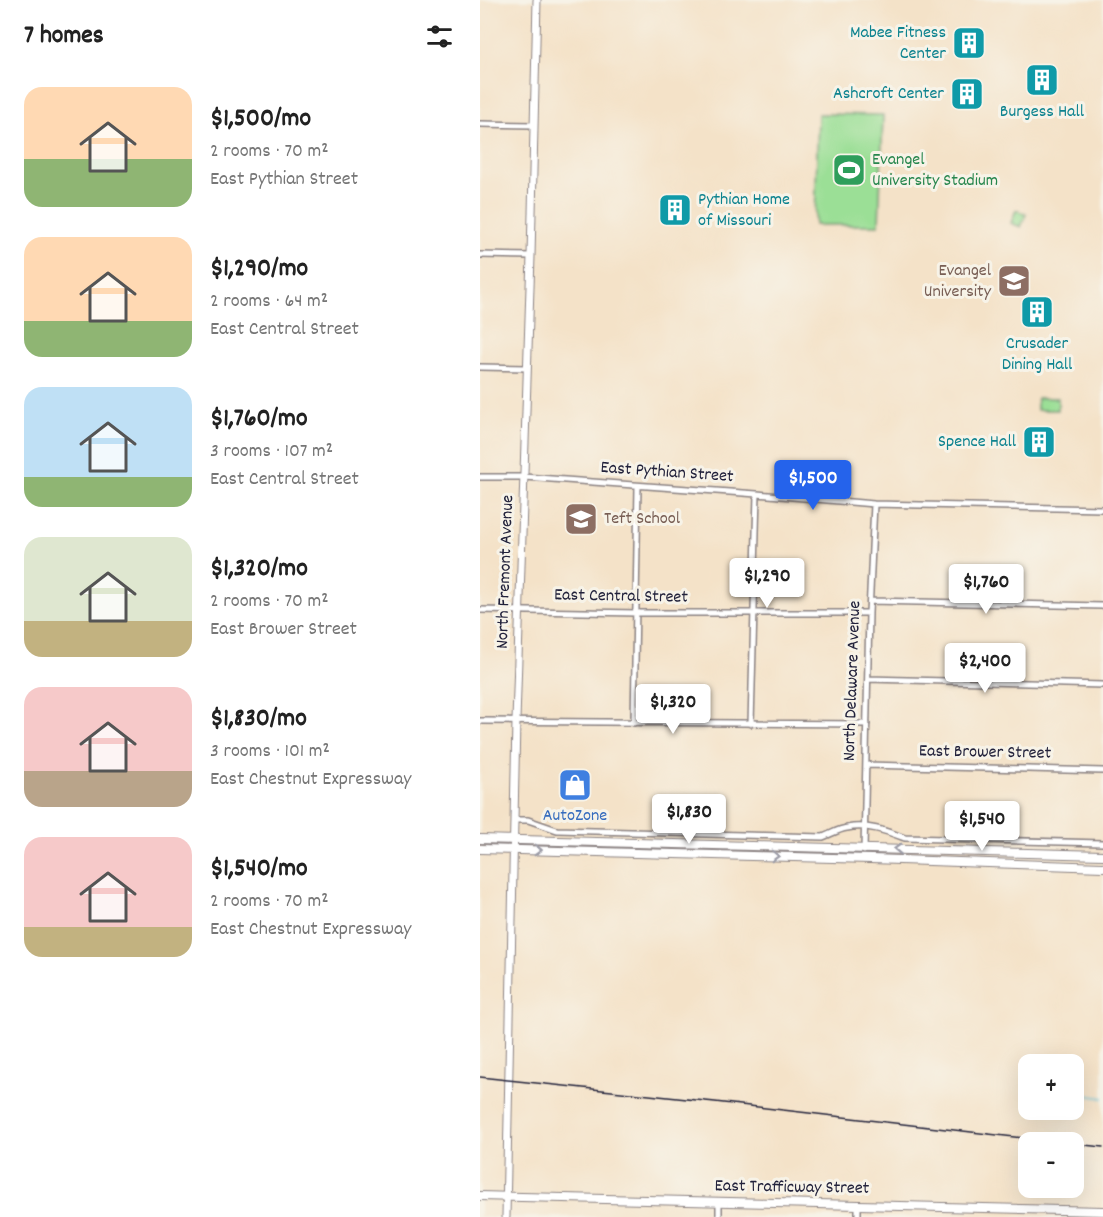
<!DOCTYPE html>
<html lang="en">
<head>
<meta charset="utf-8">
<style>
	body { margin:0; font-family:Dekko,sans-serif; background:#f6f6f6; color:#222; height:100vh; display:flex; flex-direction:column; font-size:22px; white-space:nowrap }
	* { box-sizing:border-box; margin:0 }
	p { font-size:20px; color:#767676 }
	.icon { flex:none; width:33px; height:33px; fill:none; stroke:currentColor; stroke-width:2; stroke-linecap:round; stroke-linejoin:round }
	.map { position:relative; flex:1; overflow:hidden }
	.panel { display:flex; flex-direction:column; background:#fff; width:480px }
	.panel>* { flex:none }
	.tools { position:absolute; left:538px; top:1054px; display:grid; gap:12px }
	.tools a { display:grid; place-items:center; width:66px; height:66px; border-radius:12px; background:#fff; box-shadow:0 6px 24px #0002; font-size:30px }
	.price { position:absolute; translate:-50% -51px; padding:0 14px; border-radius:6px; background:#fff; color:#222; font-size:20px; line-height:39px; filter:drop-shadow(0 2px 3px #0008) }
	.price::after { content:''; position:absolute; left:50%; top:36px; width:18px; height:14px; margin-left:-9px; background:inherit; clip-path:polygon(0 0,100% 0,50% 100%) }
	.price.active { background:#2563eb; color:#fff }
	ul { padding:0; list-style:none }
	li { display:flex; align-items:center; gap:18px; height:150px; padding:0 24px }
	li span { display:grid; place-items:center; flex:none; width:168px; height:120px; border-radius:18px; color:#555 }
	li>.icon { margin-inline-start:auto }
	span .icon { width:72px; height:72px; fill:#fffc; stroke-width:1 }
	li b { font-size:26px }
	h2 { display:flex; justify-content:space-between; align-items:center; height:72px; padding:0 24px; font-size:26px }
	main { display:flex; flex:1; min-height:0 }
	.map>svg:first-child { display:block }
	.green { fill:#9bdf96; stroke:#5e8068; stroke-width:1.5 }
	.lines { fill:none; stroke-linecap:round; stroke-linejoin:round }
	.stream { stroke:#62c7df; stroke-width:1.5 }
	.minor-casing { stroke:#8b8282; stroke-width:8 }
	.tertiary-casing { stroke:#8b8282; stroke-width:9 }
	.secondary-casing { stroke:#8b8282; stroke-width:10 }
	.primary-casing { stroke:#8b8282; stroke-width:10 }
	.minor { stroke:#fff; stroke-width:5 }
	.tertiary { stroke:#fff; stroke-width:7 }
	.secondary { stroke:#fff; stroke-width:8 }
	.primary { stroke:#fff; stroke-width:8 }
	.rail { stroke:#22223b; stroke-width:1.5 }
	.oneway { stroke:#9c9ca7 }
	.labels { text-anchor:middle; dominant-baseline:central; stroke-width:6; stroke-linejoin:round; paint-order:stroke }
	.culture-label { font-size:18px; fill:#0d838f; stroke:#f7f3e8; text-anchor:end }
	.leisure-label { font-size:18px; fill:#27864d; stroke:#f7f3e8; text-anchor:start }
	.education-label { font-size:18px; fill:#785e54; stroke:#f7f3e8; text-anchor:end }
	.street-label { font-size:18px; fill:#22223b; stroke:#f7f3e8 }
	.shop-label { font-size:18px; fill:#366cbe; stroke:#f7f3e8 }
</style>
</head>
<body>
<main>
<section class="panel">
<h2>7 homes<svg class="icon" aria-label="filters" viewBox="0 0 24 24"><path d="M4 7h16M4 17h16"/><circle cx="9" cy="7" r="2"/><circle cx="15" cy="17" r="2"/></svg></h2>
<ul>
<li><span style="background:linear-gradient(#ffd9b3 60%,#8fb573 0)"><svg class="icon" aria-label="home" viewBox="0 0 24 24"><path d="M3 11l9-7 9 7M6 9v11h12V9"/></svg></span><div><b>$1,500/mo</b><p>2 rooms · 70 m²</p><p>East Pythian Street</p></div></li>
<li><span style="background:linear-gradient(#ffd9b3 70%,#8fb573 0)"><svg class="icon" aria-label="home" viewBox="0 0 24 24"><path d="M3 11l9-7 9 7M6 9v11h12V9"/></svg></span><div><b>$1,290/mo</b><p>2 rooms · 64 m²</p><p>East Central Street</p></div></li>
<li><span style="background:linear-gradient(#bfe0f5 75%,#8fb573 0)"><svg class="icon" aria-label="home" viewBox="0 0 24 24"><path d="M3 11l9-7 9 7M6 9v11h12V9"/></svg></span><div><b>$1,760/mo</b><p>3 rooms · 107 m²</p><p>East Central Street</p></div></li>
<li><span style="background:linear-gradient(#dfe7d0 70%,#c2b280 0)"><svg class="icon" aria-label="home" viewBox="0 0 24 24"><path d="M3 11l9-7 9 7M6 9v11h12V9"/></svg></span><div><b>$1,320/mo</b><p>2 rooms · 70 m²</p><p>East Brower Street</p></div></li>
<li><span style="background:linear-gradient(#f6c9c9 70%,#b9a48a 0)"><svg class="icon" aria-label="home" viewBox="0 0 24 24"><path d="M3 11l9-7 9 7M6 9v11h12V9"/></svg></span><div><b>$1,830/mo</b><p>3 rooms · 101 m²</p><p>East Chestnut Expressway</p></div></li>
<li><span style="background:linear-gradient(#f6c9c9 75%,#c2b280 0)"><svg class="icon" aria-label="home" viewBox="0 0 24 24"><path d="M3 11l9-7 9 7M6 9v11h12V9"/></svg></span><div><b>$1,540/mo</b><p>2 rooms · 70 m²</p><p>East Chestnut Expressway</p></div></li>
</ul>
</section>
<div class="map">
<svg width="623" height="1217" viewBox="0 0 623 1217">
	<rect width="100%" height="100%" fill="#f7f3e8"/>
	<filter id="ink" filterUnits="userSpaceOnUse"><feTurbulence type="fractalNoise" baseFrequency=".0167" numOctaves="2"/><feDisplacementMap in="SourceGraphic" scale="12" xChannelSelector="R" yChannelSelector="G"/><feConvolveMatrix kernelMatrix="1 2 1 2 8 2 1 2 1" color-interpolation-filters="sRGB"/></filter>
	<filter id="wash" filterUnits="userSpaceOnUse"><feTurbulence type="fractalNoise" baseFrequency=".008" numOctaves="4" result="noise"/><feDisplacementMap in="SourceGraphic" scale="24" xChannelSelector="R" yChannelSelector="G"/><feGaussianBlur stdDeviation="1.35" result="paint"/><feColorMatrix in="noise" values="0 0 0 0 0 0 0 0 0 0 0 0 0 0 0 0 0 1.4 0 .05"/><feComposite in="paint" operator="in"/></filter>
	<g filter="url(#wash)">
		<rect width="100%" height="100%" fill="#f4e2c8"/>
		<path class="green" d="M338,114L403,115L399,225H335Z
			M536,210L546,214L541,227L531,223Z
			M557,398H578V410H557Z"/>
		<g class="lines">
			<path class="stream" d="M594,1090L606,1095L623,1098"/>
		</g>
	</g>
	<g filter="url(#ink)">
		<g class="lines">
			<g class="minor-casing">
				<path id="minor" d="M0,124L54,125
					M0,255L51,256
					M0,367L47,368
					M0,477H44L277,494L394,504L623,509
					M390,601L623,606
					M0,610L157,613H389
					M388,679L623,685
					M0,721L387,724
					M154,723L158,486
					M271,724L277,494
					M386,765L623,771
					M34,820H48L77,830L343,837C351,834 359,829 367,828C388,824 406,831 425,838L623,843
					M384,851L389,613L394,504
					M239,1217V1201
					M378,1217V1204"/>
			</g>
			<g class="tertiary-casing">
				<path id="tertiary" d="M26,1217L36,721L51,256L57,0"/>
			</g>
			<g class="secondary-casing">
				<path id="secondary" d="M0,1196L623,1211"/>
			</g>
			<g class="primary-casing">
				<path id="primary" d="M0,839L623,855
					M0,849L391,859L623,867"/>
			</g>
			<use href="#minor" class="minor"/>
			<use href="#tertiary" class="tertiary"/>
			<use href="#secondary" class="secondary"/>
			<use href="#primary" class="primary"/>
			<path class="rail" d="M0,1077L235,1102L586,1143
				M594,1144L623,1147"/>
		</g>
		<defs><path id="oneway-chevron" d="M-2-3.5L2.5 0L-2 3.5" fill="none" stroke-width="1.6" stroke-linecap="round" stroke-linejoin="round" transform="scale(1.5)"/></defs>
		<g class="oneway">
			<use href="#oneway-chevron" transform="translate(418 849) rotate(-178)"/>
			<use href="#oneway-chevron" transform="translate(58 850) rotate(2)"/>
			<use href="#oneway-chevron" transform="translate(295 856) rotate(2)"/>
		</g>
	</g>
	<defs>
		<g id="building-square" transform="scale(1.725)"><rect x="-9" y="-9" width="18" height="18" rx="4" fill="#0f9aa8" stroke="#f7f3e8"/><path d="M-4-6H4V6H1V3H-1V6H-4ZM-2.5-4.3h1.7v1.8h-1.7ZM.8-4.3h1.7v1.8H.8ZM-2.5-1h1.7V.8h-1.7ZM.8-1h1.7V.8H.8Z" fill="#fff"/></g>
		<g id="stadium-square" transform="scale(1.725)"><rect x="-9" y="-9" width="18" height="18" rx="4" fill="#2e9e5b" stroke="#f7f3e8"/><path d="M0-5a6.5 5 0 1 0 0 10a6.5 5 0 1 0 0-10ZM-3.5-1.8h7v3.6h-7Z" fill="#fff"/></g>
		<g id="university-square" transform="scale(1.725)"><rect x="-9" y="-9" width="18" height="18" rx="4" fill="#8d6e63" stroke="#f7f3e8"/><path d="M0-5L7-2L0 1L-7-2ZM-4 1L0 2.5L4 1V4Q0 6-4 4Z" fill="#fff"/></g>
		<g id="school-square" transform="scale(1.725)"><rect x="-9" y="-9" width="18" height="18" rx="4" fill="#8d6e63" stroke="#f7f3e8"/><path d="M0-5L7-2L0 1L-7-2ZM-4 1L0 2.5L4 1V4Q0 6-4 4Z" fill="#fff"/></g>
		<g id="shop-square" transform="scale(1.725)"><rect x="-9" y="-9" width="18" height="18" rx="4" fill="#3f7fe0" stroke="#f7f3e8"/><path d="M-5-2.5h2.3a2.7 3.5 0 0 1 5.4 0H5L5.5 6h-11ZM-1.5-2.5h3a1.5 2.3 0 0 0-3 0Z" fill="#fff"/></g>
	</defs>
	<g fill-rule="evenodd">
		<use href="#building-square" x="489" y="43"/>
		<use href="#building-square" x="562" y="80"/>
		<use href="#building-square" x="487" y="94"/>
		<use href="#stadium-square" x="369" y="170"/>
		<use href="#building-square" x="195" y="210"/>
		<use href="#university-square" x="534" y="281"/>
		<use href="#building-square" x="557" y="312"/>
		<use href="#building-square" x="559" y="442"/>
		<use href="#school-square" x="101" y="519"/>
		<use href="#shop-square" x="95" y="785"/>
	</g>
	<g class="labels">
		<g class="culture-label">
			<text x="466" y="33">Mabee Fitness<tspan x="466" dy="21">Center</tspan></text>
			<text x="464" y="94">Ashcroft Center</text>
			<text x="562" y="112" text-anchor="middle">Burgess Hall</text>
			<text x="218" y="200" text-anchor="start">Pythian Home<tspan x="218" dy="21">of Missouri</tspan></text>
			<text x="557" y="344" text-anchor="middle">Crusader<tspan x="557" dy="21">Dining Hall</tspan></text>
			<text x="536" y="442">Spence Hall</text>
		</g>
		<g class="leisure-label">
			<text x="392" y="160">Evangel<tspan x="392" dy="21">University Stadium</tspan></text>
		</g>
		<g class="education-label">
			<text x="511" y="271">Evangel<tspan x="511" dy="21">University</tspan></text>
			<text x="124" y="519" text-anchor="start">Teft School</text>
		</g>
		<g class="street-label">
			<text transform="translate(187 473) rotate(4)">East Pythian Street</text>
			<text transform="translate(26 572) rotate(-88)">North Fremont Avenue</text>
			<text transform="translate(141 597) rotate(1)">East Central Street</text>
			<text transform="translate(373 681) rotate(-88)">North Delaware Avenue</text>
			<text transform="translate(505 753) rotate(1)">East Brower Street</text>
			<text transform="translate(312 1188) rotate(1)">East Trafficway Street</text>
		</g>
		<g class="shop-label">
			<text x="95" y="816">AutoZone</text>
		</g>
	</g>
</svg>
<div class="tools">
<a>+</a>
<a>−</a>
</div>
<b class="price active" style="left:333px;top:511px">$1,500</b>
<b class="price" style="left:287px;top:609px">$1,290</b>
<b class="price" style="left:506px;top:615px">$1,760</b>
<b class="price" style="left:505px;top:694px">$2,400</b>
<b class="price" style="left:193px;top:735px">$1,320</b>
<b class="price" style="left:209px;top:845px">$1,830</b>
<b class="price" style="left:502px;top:852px">$1,540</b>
</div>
</main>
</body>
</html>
